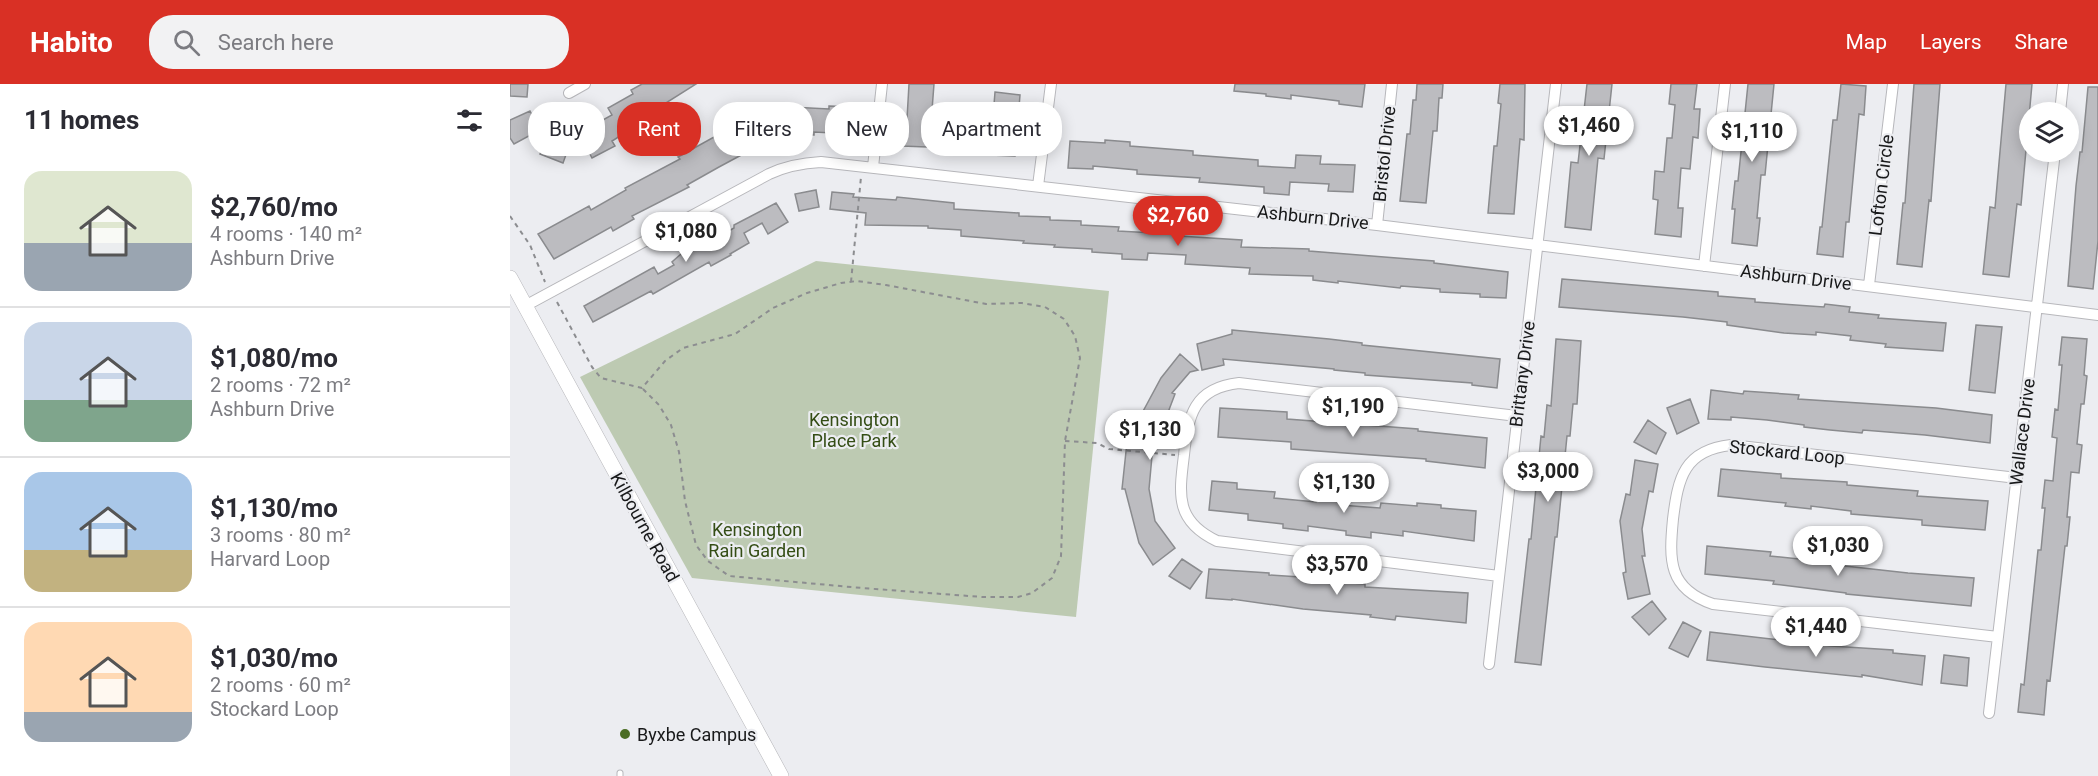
<!DOCTYPE html>
<html lang="en">
<head>
<meta charset="utf-8">
<style>
	body { margin:0; font-family:Roboto,sans-serif; background:#f2f2f3; color:#2b2b33; height:100vh; display:flex; flex-direction:column; font-size:22px; white-space:nowrap }
	* { box-sizing:border-box; margin:0 }
	p { font-size:20px; color:#7c7c81 }
	.icon { flex:none; width:33px; height:33px; fill:none; stroke:currentColor; stroke-width:2; stroke-linecap:round; stroke-linejoin:round }
	.map { position:relative; flex:1; overflow:hidden }
	.drawer { display:flex; flex-direction:column; background:#fff; width:510px }
	.drawer>* { flex:none }
	.hud { position:absolute; left:18px; top:18px; width:570px; height:54px; display:flex; gap:12px }
	.fabs { position:absolute; left:1509px; top:18px; display:grid; gap:12px }
	.fabs a { display:grid; place-items:center; width:60px; height:60px; border-radius:50%; background:#fff; box-shadow:0 3px 15px #0003; font-size:30px }
	.price { position:absolute; translate:-50% -51px; padding:0 14px; border-radius:21px; background:#fff; color:#222; font-size:20px; line-height:39px; filter:drop-shadow(0 2px 3px #0008) }
	.price::after { content:''; position:absolute; left:50%; top:36px; width:18px; height:14px; margin-left:-9px; background:inherit; clip-path:polygon(0 0,100% 0,50% 100%) }
	.price.active { background:#d93025; color:#fff }
	ul { padding:0; list-style:none }
	li { display:flex; align-items:center; gap:18px; height:150px; padding:0 24px }
	li+li { border-top:2px solid #e1e1e2 }
	li span { display:grid; place-items:center; flex:none; width:168px; height:120px; border-radius:18px; color:#555 }
	li>.icon { margin-inline-start:auto }
	span .icon { width:72px; height:72px; fill:#fffc; stroke-width:1 }
	li b { font-size:26px }
	h2 { display:flex; justify-content:space-between; align-items:center; height:72px; padding:0 24px; font-size:26px }
	.chip { padding:0 21px; border-radius:24px; background:#fff; box-shadow:0 3px 15px #0003; font-size:21px; line-height:54px }
	.chip.active { background:#d93025; color:#fff }
	header { display:flex; align-items:center; gap:36px; box-sizing:border-box; height:84px; padding:0 30px; background:#d93025; color:#fff }
	header strong { font-size:28px }
	nav { display:flex; gap:33px; margin-inline-start:auto; font-size:21px }
	.search { width:420px; height:54px; background:#f2f2f3; display:flex; align-items:center; gap:15px; box-sizing:border-box; padding:0 21px; border-radius:24px; color:#7c7c81; font-size:22px }
	main { display:flex; flex:1; min-height:0 }
	.map>svg:first-child { display:block }
	.green { fill:#bdcab2 }
	.building { fill:#bcbcc0; stroke:#8a8b8e; stroke-width:1.5 }
	.lines { fill:none; stroke-linecap:round; stroke-linejoin:round }
	.service-casing { stroke:#b7b7bb; stroke-width:7 }
	.minor-casing { stroke:#b7b7bb; stroke-width:12 }
	.secondary-casing { stroke:#b7b7bb; stroke-width:16 }
	.path { stroke:#8c8d90; stroke-width:2; stroke-dasharray:4.5 4.5; stroke-linecap:butt }
	.service { stroke:#fff; stroke-width:5 }
	.minor { stroke:#fff; stroke-width:10 }
	.secondary { stroke:#fff; stroke-width:15 }
	.poi-dot { fill:#4b6d24; stroke:#ecedf1; stroke-width:2 }
	.labels { text-anchor:middle; dominant-baseline:central; stroke-width:4.5; stroke-linejoin:round; paint-order:stroke }
	.street-label { font-size:18px; fill:#18191a; stroke:#ecedf1 }
	.park-label { font-size:18px; fill:#344d15; stroke:#ecedf1 }
	.poi-label { font-size:18px; fill:#18191a; stroke:#ecedf1; text-anchor:start }
</style>
</head>
<body>
<header>
<strong>Habito</strong>
<div class="search"><svg class="icon" aria-label="search" viewBox="0 0 24 24"><circle cx="10" cy="10" r="6"/><path d="M15 15l6 6"/></svg>Search here</div>
<nav><a>Map</a><a>Layers</a><a>Share</a></nav>
</header>
<main>
<section class="drawer">
<h2>11 homes<svg class="icon" aria-label="filters" viewBox="0 0 24 24"><path d="M4 7h16M4 17h16"/><circle cx="9" cy="7" r="2"/><circle cx="15" cy="17" r="2"/></svg></h2>
<ul>
<li><span style="background:linear-gradient(#dfe7d0 60%,#9aa5b1 0)"><svg class="icon" aria-label="home" viewBox="0 0 24 24"><path d="M3 11l9-7 9 7M6 9v11h12V9"/></svg></span><div><b>$2,760/mo</b><p>4 rooms · 140 m²</p><p>Ashburn Drive</p></div></li>
<li><span style="background:linear-gradient(#c9d6e8 65%,#7fa58c 0)"><svg class="icon" aria-label="home" viewBox="0 0 24 24"><path d="M3 11l9-7 9 7M6 9v11h12V9"/></svg></span><div><b>$1,080/mo</b><p>2 rooms · 72 m²</p><p>Ashburn Drive</p></div></li>
<li><span style="background:linear-gradient(#a9c7e8 65%,#c2b280 0)"><svg class="icon" aria-label="home" viewBox="0 0 24 24"><path d="M3 11l9-7 9 7M6 9v11h12V9"/></svg></span><div><b>$1,130/mo</b><p>3 rooms · 80 m²</p><p>Harvard Loop</p></div></li>
<li><span style="background:linear-gradient(#ffd9b3 75%,#9aa5b1 0)"><svg class="icon" aria-label="home" viewBox="0 0 24 24"><path d="M3 11l9-7 9 7M6 9v11h12V9"/></svg></span><div><b>$1,030/mo</b><p>2 rooms · 60 m²</p><p>Stockard Loop</p></div></li>
</ul>
</section>
<div class="map">
<svg width="1588" height="692" viewBox="0 0 1588 692">
	<rect width="100%" height="100%" fill="#ecedf1"/>
	<path class="green" d="M306,177L599,207L566,533L182,494L70,293Z"/>
	<path class="building" d="M0,0H18L17,13L0,12Z
		M132,0H186L132,34L134,37L102,57L105,62L82,74L69,49L102,31L98,24L123,10L121,6Z
		M399,0H424L422,26H419L417,63L392,62L394,35H397Z
		M725,0H855L852,23L829,20V17L781,11V15L756,12V10L724,7Z
		M907,0H933L932,14H929L927,47H923L916,119L890,117L897,50H900L903,16H906Z
		M990,0H1015L1014,56L1010,55L1004,130L978,129L984,62H987L991,20L988,19Z
		M1077,0H1102L1094,75L1088,74L1081,146L1055,143L1061,78L1068,79Z
		M1161,0H1187L1184,25H1190L1188,54L1183,53L1180,85L1171,84L1168,124H1173L1171,153L1145,150L1148,116L1143,115L1145,87L1154,88L1157,54H1162L1165,21L1159,20Z
		M1238,0H1264L1255,91H1251L1247,134H1250L1247,162L1222,159L1225,125H1222L1225,97H1228Z
		M1331,0L1356,2L1354,31L1349,30L1339,138H1336L1333,173L1307,170L1310,143H1312L1323,36H1327Z
		M1404,0H1430L1421,117L1419,116L1412,183L1387,180L1393,119H1395Z
		M1496,0H1522L1511,121L1507,120L1499,193L1473,190L1480,123L1485,124Z
		M1578,3H1588V157L1583,205L1558,202L1566,102L1570,68H1572Z
		M485,8L510,11L505,72L480,71Z
		M319,22L344,23L342,50L304,48V51L279,50L281,23L319,25Z
		M20,27L30,46L4,60L0,54V36Z
		M256,30L271,55L251,66L248,62L209,83L177,101L179,103L122,132L124,135L103,147L101,143L44,175L28,150L79,122L81,126L116,106L115,104L170,75L168,73L222,43L224,47Z
		M39,46L62,54L53,79L30,70Z
		M595,56L620,58V62L683,67V71L748,76V82L785,84L786,71L811,72L810,80L845,81L843,108L818,107L819,100L780,98L779,111L754,109V103L689,98L690,94L627,90V86L583,82V85L558,84L560,57L595,59Z
		M306,106L309,123L289,127L285,110Z
		M322,108L344,110L343,113L386,116L387,113L444,119V125L509,129V132L540,133V136L571,137V141L609,143L608,147L644,149L645,142L670,143L669,152L732,156L731,163L799,165V167L924,177V179L998,188L996,214L970,213V210L930,208V205L891,202L890,204L828,197V199L803,196V192L739,190L740,184L675,180L676,171L638,169L637,176L612,175V170L582,168V165L544,163L545,161L513,159L514,157L451,152V146L418,144V142L355,141L356,129L320,125Z
		M266,119L278,138L258,150L252,139L234,149L239,159L220,170L221,171L201,182L199,178L143,210L141,207L83,238L74,222L144,183L148,190L164,181L162,178L171,170L209,150L210,152L224,144V141Z
		M1052,195L1208,208V212L1245,215V218L1314,223L1315,220L1340,223L1339,228L1369,231L1368,234L1436,239L1433,267L1375,263L1376,260L1340,256L1341,252L1306,248V251L1274,249L1217,241V238L1173,233L1049,223Z
		M1466,241L1492,243L1485,309L1459,306Z
		M722,246L819,255L852,259V261L990,275L987,304L962,301V299L855,291V289L824,286V285L713,275L714,281L692,286L687,260L722,250Z
		M1552,253L1577,255L1574,291L1577,292L1574,320H1571L1567,360L1572,361L1569,389L1561,388L1557,433H1560L1557,462H1555L1540,597L1537,596L1534,631L1508,628L1511,600L1514,601L1528,466H1531L1535,424H1532L1535,396L1543,397L1547,354L1542,353L1545,325L1548,326L1552,281H1549Z
		M1046,255L1071,257L1067,320H1063L1060,352H1057L1047,453H1045L1031,581L1005,578L1019,455H1021L1031,352L1034,353L1037,321L1041,322Z
		M670,270L688,286L680,288L662,309L665,310L657,331L646,328L639,405L645,437L665,464L643,481L629,459L615,405H612L620,330L631,331L651,294Z
		M1201,306L1233,310L1234,307L1289,311L1288,315L1426,324L1482,331L1480,359L1415,351L1353,346L1352,349L1320,346L1294,343V341L1257,336L1221,333V336L1198,335Z
		M1180,315L1189,339L1167,350L1157,324Z
		M710,324L777,328V335L908,345V347L977,354L975,384L916,377V375L781,365V358L708,353Z
		M1138,336L1156,349L1146,370L1124,358Z
		M1125,376L1148,380L1143,408L1139,407L1132,445L1135,472H1132L1140,510L1118,515L1113,489L1116,488L1110,437L1116,410L1120,411Z
		M1211,385L1271,390V394L1337,398V401L1408,407L1407,412L1478,417L1475,446L1412,441V436L1341,430V427L1301,422V425L1275,422L1276,419L1208,412Z
		M702,397L727,399V405L765,408L764,414L806,418V414L830,416V421L870,424L871,419L907,422V419L931,421V424L966,427L964,457L893,447V452L861,448V454L836,451V447L798,442V447L773,444V440L738,436V430L699,426Z
		M1197,462L1261,468L1260,472L1326,479V481L1398,489L1464,494L1461,522L1336,510V509L1263,500L1264,497L1195,490Z
		M672,475L692,488L680,505L659,492Z
		M699,485L759,489V491L790,493V495L855,500V503L958,509L956,539L886,532L885,536L860,533L861,531L793,525L722,515V516L696,514Z
		M1142,517L1156,535L1139,551L1122,533Z
		M1173,538L1191,547L1178,573L1159,564Z
		M1200,548L1321,562L1383,566V569L1415,572L1412,601L1352,591V593L1255,583L1197,576Z
		M1434,571L1459,574L1457,602L1431,599Z"/>
	<g class="lines">
		<g class="service-casing">
			<path id="service" d="M110,692V689"/>
		</g>
		<g class="minor-casing">
			<path id="minor" d="M59,9L75,0
				M1550,28L1553,0
				M363,83L372,0
				M528,102L541,0
				M867,141L882,0
				M1194,182L1215,0
				M1359,201L1383,0
				M15,222L259,90C276,82 292,79 311,78L867,141L1588,231
				M989,492L707,457C665,437 669,411 674,371C678,331 684,304 729,299L1007,332
				M1488,553L1203,520C1158,505 1159,476 1163,435C1168,394 1174,366 1221,361L1507,394
				M979,580L1046,0
				M1479,629L1545,68"/>
		</g>
		<g class="secondary-casing">
			<path id="secondary" d="M0,194L271,692"/>
		</g>
		<path class="path" d="M0,132L20,161L35,198
			M341,198L351,93
			M47,218L82,283L91,294L132,304L155,277L173,264L225,250L263,224L297,209L331,199L347,197L376,201L476,220L512,219L535,223L554,235L565,252L570,274L555,357L551,472L542,494L522,509L508,513H473L352,504L219,492L198,477L186,461L175,417L169,368L161,341L149,321L132,304
			M555,357L587,359L599,365L665,371"/>
		<use href="#service" class="service"/>
		<use href="#minor" class="minor"/>
		<use href="#secondary" class="secondary"/>
	</g>
	<circle class="poi-dot" cx="115" cy="650" r="6"/>
	<g class="labels">
		<g class="street-label">
			<text transform="translate(874 70) rotate(-84)">Bristol Drive</text>
			<text transform="translate(1371 101) rotate(-83)">Lofton Circle</text>
			<text transform="translate(803 133) rotate(6)">Ashburn Drive</text>
			<text transform="translate(1286 193) rotate(7)">Ashburn Drive</text>
			<text transform="translate(1012 290) rotate(-83)">Brittany Drive</text>
			<text transform="translate(1512 348) rotate(-83)">Wallace Drive</text>
			<text transform="translate(1277 368) rotate(6)">Stockard Loop</text>
			<text transform="translate(135 443) rotate(61)">Kilbourne Road</text>
		</g>
		<g class="park-label">
			<text x="344" y="335">Kensington<tspan x="344" dy="21">Place Park</tspan></text>
			<text x="247" y="445">Kensington<tspan x="247" dy="21">Rain Garden</tspan></text>
		</g>
		<g class="poi-label">
			<text x="127" y="650">Byxbe Campus</text>
		</g>
	</g>
</svg>
<div class="fabs">
<a><svg class="icon" aria-label="layers" viewBox="0 0 24 24"><path d="M12 4l9 5-9 5-9-5zM3 14l9 5 9-5"/></svg></a>
</div>
<b class="price" style="left:1079px;top:73px">$1,460</b>
<b class="price" style="left:1242px;top:79px">$1,110</b>
<b class="price active" style="left:668px;top:163px">$2,760</b>
<b class="price" style="left:176px;top:179px">$1,080</b>
<b class="price" style="left:843px;top:354px">$1,190</b>
<b class="price" style="left:640px;top:377px">$1,130</b>
<b class="price" style="left:1038px;top:419px">$3,000</b>
<b class="price" style="left:834px;top:430px">$1,130</b>
<b class="price" style="left:1328px;top:493px">$1,030</b>
<b class="price" style="left:827px;top:512px">$3,570</b>
<b class="price" style="left:1306px;top:574px">$1,440</b>
<div class="hud">
<a class="chip">Buy</a>
<a class="chip active">Rent</a>
<a class="chip">Filters</a>
<a class="chip">New</a>
<a class="chip">Apartment</a>
</div>
</div>
</main>
</body>
</html>
